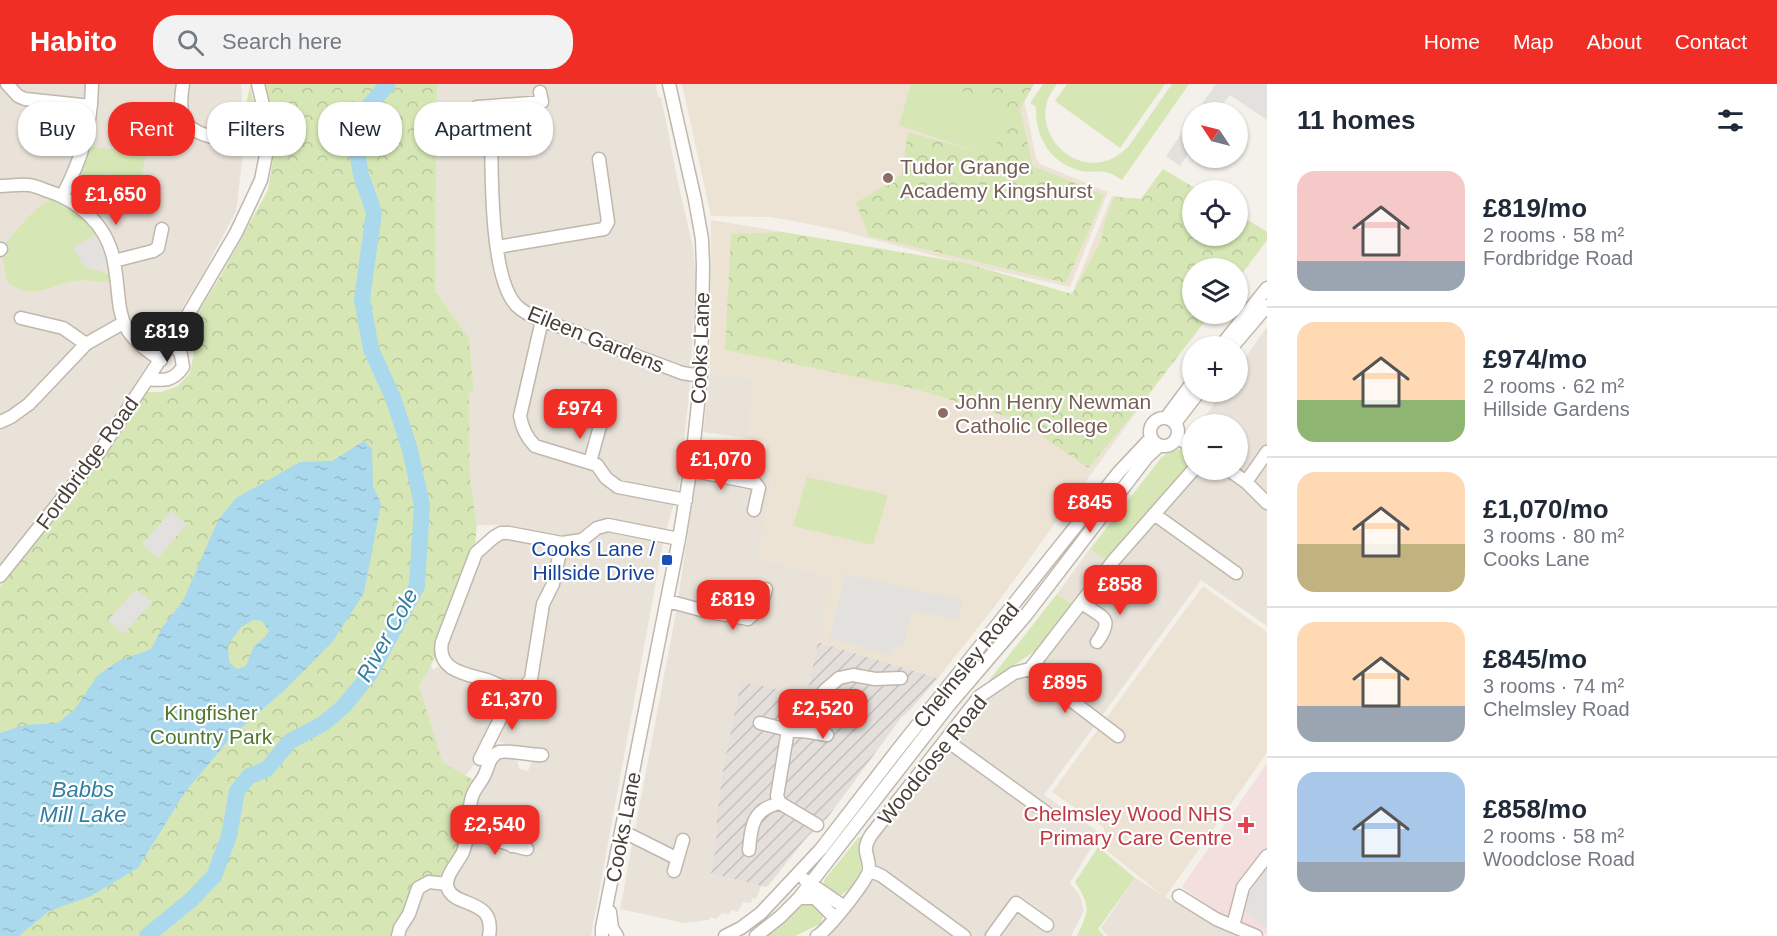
<!DOCTYPE html>
<html lang="en">
<head>
<meta charset="utf-8">
<style>
	body { margin:0; font-family:Arial,sans-serif; background:#f2f2f3; color:#1f2937; height:100vh; display:flex; flex-direction:column; font-size:22px; white-space:nowrap }
	* { box-sizing:border-box; margin:0 }
	p { font-size:20px; color:#747a83 }
	.icon { flex:none; width:33px; height:33px; fill:none; stroke:currentColor; stroke-width:2; stroke-linecap:round; stroke-linejoin:round }
	.map { position:relative; flex:1; overflow:hidden }
	.details { display:flex; flex-direction:column; background:#fff; width:510px }
	.details>* { flex:none }
	.hud { position:absolute; left:18px; top:18px; width:570px; height:54px; display:flex; gap:12px }
	.needle { width:39px; rotate:305deg }
	.buttons { position:absolute; left:1182px; top:18px; display:grid; gap:12px }
	.buttons a { display:grid; place-items:center; width:66px; height:66px; border-radius:50%; background:#fff; box-shadow:0 2px 4px #0004; font-size:30px }
	.price { position:absolute; translate:-50% -51px; padding:0 14px; border-radius:12px; background:#f12e25; color:#fff; font-size:20px; line-height:39px; filter:drop-shadow(0 2px 3px #0008) }
	.price::after { content:''; position:absolute; left:50%; top:36px; width:18px; height:14px; margin-left:-9px; background:inherit; clip-path:polygon(0 0,100% 0,50% 100%) }
	.price.selected { background:#222; color:#fff }
	ul { padding:0; list-style:none }
	li { display:flex; align-items:center; gap:18px; height:150px; padding:0 30px }
	li+li { border-top:2px solid #e0e1e3 }
	li span { display:grid; place-items:center; flex:none; width:168px; height:120px; border-radius:18px; color:#555 }
	li>.icon { margin-inline-start:auto }
	span .icon { width:72px; height:72px; fill:#fffc; stroke-width:1 }
	li b { font-size:26px }
	h2 { display:flex; justify-content:space-between; align-items:center; height:72px; padding:0 30px; font-size:26px }
	.tag { padding:0 21px; border-radius:24px; background:#fff; box-shadow:0 2px 4px #0004; font-size:21px; line-height:54px }
	.tag.selected { background:#f12e25; color:#fff }
	header { display:flex; align-items:center; gap:36px; box-sizing:border-box; height:84px; padding:0 30px; background:#f12e25; color:#fff }
	header strong { font-size:28px }
	nav { display:flex; gap:33px; margin-inline-start:auto; font-size:21px }
	.search { width:420px; height:54px; background:#f2f2f3; display:flex; align-items:center; gap:15px; box-sizing:border-box; padding:0 21px; border-radius:24px; color:#747a83; font-size:22px }
	main { display:flex; flex:1; min-height:0 }
	.map>svg:first-child { display:block }
	.residential { fill:#e8e2d9 }
	.industrial { fill:url(#industrial-furrows) }
	.education { fill:#ede3d5 }
	.medical { fill:#f4dfdf }
	.grass { fill:#d6e7b5 }
	.forest { fill:url(#forest-crowns) }
	.parking { fill:#e3e1de }
	.water { fill:url(#water-ripples); fill-rule:evenodd }
	.lines { fill:none; stroke-linecap:round; stroke-linejoin:round }
	.river { stroke:#aad9ee; stroke-width:16 }
	.minor-casing { stroke:#c0b7ad; stroke-width:15 }
	.minor { stroke:#fff; stroke-width:12 }
	.education-dot { fill:#8d6e63; stroke:#fff; stroke-width:2 }
	.transit-dot { fill:#1a4fb4; stroke:#fff; stroke-width:2 }
	.health-dot { fill:#e0444e; stroke:#fff; stroke-width:2 }
	.labels { text-anchor:middle; dominant-baseline:central; stroke-width:4.5; stroke-linejoin:round; paint-order:stroke }
	.education-label { font-size:21px; fill:#785e54; stroke:#fff; text-anchor:start }
	.street-label { font-size:21px; fill:#484038; stroke:#fff }
	.transit-label { font-size:21px; fill:#164399; stroke:#fff; text-anchor:end }
	.park-label { font-size:21px; fill:#52782d; stroke:#fff }
	.health-label { font-size:21px; fill:#be3a42; stroke:#fff; text-anchor:end }
	.water-label { font-size:22px; font-style:italic; fill:#317ea0; stroke:#fff }
</style>
</head>
<body>
<header>
<strong>Habito</strong>
<div class="search"><svg class="icon" aria-label="search" viewBox="0 0 24 24"><circle cx="10" cy="10" r="6"/><path d="M15 15l6 6"/></svg>Search here</div>
<nav><a>Home</a><a>Map</a><a>About</a><a>Contact</a></nav>
</header>
<main>
<div class="map">
<svg width="1267" height="852" viewBox="0 0 1267 852">
	<defs>
		<pattern id="industrial-furrows" width="10" height="10" patternUnits="userSpaceOnUse" patternTransform="scale(1.5)"><rect width="10" height="10" fill="#e4dfdb"/><path d="M-1 1l2-2M0 10L10 0M9 11l2-2" fill="none" stroke="#c5c0bd"/></pattern>
		<pattern id="forest-crowns" width="20" height="18" patternUnits="userSpaceOnUse" patternTransform="scale(1.5)"><rect width="20" height="18" fill="#d6e7b5"/><path d="M2 6a3 3 0 1 1 6 0M12 15a3 3 0 1 1 6 0" fill="none" stroke="#b9c79c"/></pattern>
		<pattern id="water-ripples" width="26" height="14" patternUnits="userSpaceOnUse" patternTransform="scale(1.5)"><rect width="26" height="14" fill="#aad9ee"/><path d="M2 4q2-2 4 0t4 0M15 11q2-2 4 0t4 0" fill="none" stroke="#94bbcd"/></pattern>
	</defs>
	<rect width="100%" height="100%" fill="#f4f0ea"/>
	<path class="residential" d="M0,0H241L242,15L237,52L244,62L236,127L201,193L132,305L104,346L0,484Z
		M437,0H656L658,13L661,14L664,27L678,98L693,163L696,196L689,310L679,403L666,446L606,435L597,437L581,449L571,453L502,441H477L470,394L469,306L474,308L469,254L435,207Z
		M1267,243V542L1201,496L1044,711L1100,749L1070,799L1079,810L1084,826L1071,852H829L852,822L876,786L872,761L882,744L965,636L988,612L1042,581L1119,480L1198,386H1238V340H1200L1222,308H1238V284Z
		M710,288L755,295L747,354L703,348Z
		M699,377L761,388L772,395L760,474L832,492L808,612L741,599L722,691L717,731L716,762L711,788L761,802L756,815L752,814L751,819L743,818L738,828L731,826L729,830L722,829L716,835L711,833L709,836L684,839L620,825L675,534Z
		M603,448L663,459L591,852H394L414,831L426,805L442,804L454,800L472,756L531,769V760H526L521,756L520,749L512,747L510,753L505,756L476,746L473,742L476,712L499,672L517,674L519,685L528,687L532,677H542L532,667L499,658L511,613L525,611L532,603L536,593L543,572V549L547,525L560,499L565,468L588,459Z
		M499,454L552,463L555,470L530,584L524,597L520,600L486,592L456,582L445,562L480,470Z
		M1090,465L1105,476L1072,520L1057,510Z
		M430,580L433,586L438,583L498,606L503,615L498,634L476,678L466,691L442,677L438,668L419,602Z
		M1135,794L1174,818L1241,852H1108L1101,844Z"/>
	<path class="industrial" d="M818,558L938,594L911,625L901,634L828,733L806,754L768,802L765,803L711,789L716,762L717,731L722,691L741,598L807,611Z"/>
	<path class="education" d="M682,0H1033L1024,16L1036,74L1040,80L1108,108L1070,203L958,178L838,146L789,136L770,133L711,132Z
		M1163,85L1198,106H1192V152H1238V130L1267,148V156L1238,195V184H1192V230H1211L1153,305L995,522L938,594L818,558L832,492L760,474L772,395L761,388L767,359L747,354L755,295L710,288L711,136L783,148L968,185L1072,210L1112,112L1141,115Z
		M1203,502L1267,548V669L1165,813L1102,763L1104,744L1052,708Z"/>
	<path class="medical" d="M1267,679V851L1226,834L1182,803Z"/>
	<path class="grass" d="M911,0H939L1008,20L993,73L899,41Z
		M1043,0H1057C1052,7 1048,13 1046,21C1039,57 1078,92 1113,74C1118,72 1123,67 1128,63L1172,0H1189L1122,96C1118,94 1114,90 1109,89C1101,86 1090,89 1081,87C1050,79 1035,53 1036,23L1030,19Z
		M1067,0H1165L1120,64L1055,17Z
		M250,2L259,41L248,52L239,50Z
		M92,62L146,72L139,101L115,98L93,129L82,118L75,103Z
		M63,111L102,148L74,162L84,183L109,190L110,198C98,198 84,195 73,197C45,203 33,217 7,198L1,165C15,148 40,114 63,111Z
		M1183,364L1190,369V377L1176,396L1105,476L1090,465L1161,374L1167,369Z
		M807,393L888,411L873,461L793,442Z
		M1057,510L1072,520L1055,547L1040,564L987,599Z
		M859,753H863C860,779 868,795 841,811L824,806V796Z
		M1098,763L1135,794L1098,845L1104,852H1077C1089,826 1091,823 1075,798Z
		M810,816L824,830L820,840L795,852H765L799,821Z"/>
	<path class="forest" d="M263,0H437L435,207L469,254L474,308L469,307L470,394L477,441L475,462L439,558L436,572L419,602L442,677L475,697C469,725 466,778 438,793C434,795 428,795 424,796L394,852H0V502L112,359L147,308H161L178,302L190,289L194,269L184,250L220,193L268,106L277,52Z
		M938,0H1034L1020,25L1033,82L1104,111L1066,199L869,152L856,119L902,90L908,48L993,72L1007,21Z
		M1163,85L1198,106H1192V152H1238V130L1267,148V156L1238,195V184H1192V230H1210L1138,324L1088,384L1021,337L915,305L725,266L731,150L783,148L965,179L1072,210L1101,157L1105,136L1115,113L1141,115Z"/>
	<path class="parking" d="M1216,0H1267V36L1230,11L1217,28H1196Z
		M1192,34V64L1180,82L1166,72Z
		M104,89L116,92L115,98L124,99L117,140L93,129Z
		M102,148L114,177L84,184L74,162Z
		M171,427L187,440L158,474L142,460Z
		M845,490L962,516L958,536L912,527L903,562L895,560L891,572L830,554Z
		M136,505L152,518L124,550L108,536Z
		M1267,784V844L1239,823Z"/>
	<path class="water" d="M364,357L372,365L373,402L381,420L364,509L333,557L287,604L233,651L185,708L138,784L91,812L49,827L19,852H0V649L24,641L58,639L75,625L97,592L118,577L151,565L163,542L183,517L218,436L236,414L300,378L332,377ZM253,536L262,537L269,547L264,554L254,562L246,582L237,585L229,578L228,561L241,543Z"/>
	<g class="lines">
		<path class="river" d="M147,852L191,816L214,792L229,752L237,707L249,692L267,685L289,658L324,639L344,622L370,590L417,502L422,421L410,366L400,335L393,314L371,265L362,215L374,128L361,91L355,55L368,23L388,0"/>
		<g class="minor-casing">
			<path id="minor" d="M7,0L18,12L25,15L91,22
				M183,0C176,40 188,49 226,56C240,59 253,61 268,61
				M540,8L542,18L491,22C492,65 487,193 517,222C533,237 560,241 580,250C613,264 648,276 682,289L701,292
				M477,23L491,22
				M0,102C9,102 19,100 28,101C33,101 40,104 45,106C79,116 108,142 114,178C123,228 111,244 161,276
				M63,111C83,71 91,45 92,0
				M497,163L604,145L608,138L599,75
				M0,166L1,165
				M114,177L153,167L158,164L162,145
				M21,234L63,244L86,260
				M542,236L520,332C522,344 526,353 535,362L597,381L606,394L618,403L686,416
				M1221,262L1267,204
				M1233,262L1267,222
				M148,295C165,297 173,297 183,283L181,271L173,256
				M1150 348a14 14 0 1 1 28 0a14 14 0 1 1-28 0Z
				M1166,334L1192,299
				M0,338L11,333L29,320L86,260L123,239
				M1175,339L1199,308
				M1177,353L1192,363
				M590,378L600,342
				M690,386L755,399L759,404L754,426
				M1229,386L1246,398L1267,419
				M1246,398L1267,368
				M1154,430L1236,489
				M562,459L509,449H501L494,453L476,469L442,558C436,587 467,590 487,596C501,601 509,608 524,604L531,595L543,520L553,500L562,459L582,456L597,444L608,441L679,455
				M0,492L100,367L173,256L236,149L261,96L268,61L266,34L258,0
				M668,517L705,527L748,535L760,524L766,505
				M1082,519C1102,534 1115,533 1097,558
				M1030,585L1118,652
				M760,639L788,646
				M810,648L827,651
				M946,656L1048,730
				M480,675L506,623L509,606
				M817,741L780,719L777,712L788,646L810,648L824,607L839,594L853,591L875,595L901,594
				M622,747L676,774
				M469,749C489,752 507,761 527,765
				M512,762L514,750
				M749,766C751,741 753,725 780,719
				M869,786L882,792L964,852
				M674,787L683,756
				M805,796L843,822
				M1179,812L1216,835L1256,852
				M799,814H815L835,834
				M610,828L612,844L617,852
				M1233,842L1243,803L1267,772
				M398,852L400,844L409,830L418,804L429,798L447,800
				M489,852C496,814 456,824 448,805C443,793 458,779 463,768C465,761 468,753 469,746C470,734 468,721 473,710C476,703 482,697 485,690C489,681 489,673 499,668C513,666 527,671 542,671
				M602,852V844L679,455L692,376L701,292L703,182L702,155L695,116L669,0
				M725,852L741,844L761,829L821,765L899,664L1119,388L1151,354
				M756,852L780,833L799,814L949,621L1026,531L1147,373L1159,362
				M817,852C826,848 868,796 869,786C870,770 860,769 871,751L980,612L1014,589L1030,585L1114,476L1193,386
				M992,852L1016,819L1047,841"/>
		</g>
		<use href="#minor" class="minor"/>
	</g>
	<g class="education-dot">
		<circle cx="888" cy="94" r="6"/>
		<circle cx="943" cy="329" r="6"/>
	</g>
	<rect class="transit-dot" x="661" y="470" width="12" height="12" rx="3"/>
	<path class="health-dot" d="M1243 732h6v6h6v6h-6v6h-6v-6h-6v-6h6z"/>
	<g class="labels">
		<g class="education-label">
			<text x="900" y="82">Tudor Grange<tspan x="900" dy="24">Academy Kingshurst</tspan></text>
			<text x="955" y="317">John Henry Newman<tspan x="955" dy="24">Catholic College</tspan></text>
		</g>
		<g class="street-label">
			<text transform="translate(596 255) rotate(22)">Eileen Gardens</text>
			<text transform="translate(700 264) rotate(-88)">Cooks Lane</text>
			<text transform="translate(87 379) rotate(-54)">Fordbridge Road</text>
			<text transform="translate(966 581) rotate(-51)">Chelmsley Road</text>
			<text transform="translate(932 676) rotate(-51)">Woodclose Road</text>
			<text transform="translate(623 743) rotate(-79)">Cooks Lane</text>
		</g>
		<g class="transit-label">
			<text x="655" y="464">Cooks Lane /<tspan x="655" dy="24">Hillside Drive</tspan></text>
		</g>
		<g class="park-label">
			<text x="211" y="628">Kingfisher<tspan x="211" dy="24">Country Park</tspan></text>
		</g>
		<g class="health-label">
			<text x="1232" y="729">Chelmsley Wood NHS<tspan x="1232" dy="24">Primary Care Centre</tspan></text>
		</g>
		<g class="water-label">
			<text transform="translate(387 551) rotate(-61)">River Cole</text>
			<text x="83" y="705">Babbs<tspan x="83" dy="25">Mill Lake</tspan></text>
		</g>
	</g>
</svg>
<div class="buttons">
<a><svg class="needle" viewBox="-14 -14 28 28"><path d="M0-13l5 13h-10z" fill="#e53935"/><path d="M0 13l5-13h-10z" fill="#747a83"/></svg></a>
<a><svg class="icon" aria-label="locate" viewBox="0 0 24 24"><circle cx="12" cy="12" r="6"/><path d="M12 2v4M12 18v4M2 12h4M18 12h4"/></svg></a>
<a><svg class="icon" aria-label="layers" viewBox="0 0 24 24"><path d="M12 4l9 5-9 5-9-5zM3 14l9 5 9-5"/></svg></a>
<a>+</a>
<a>−</a>
</div>
<b class="price" style="left:116px;top:142px">£1,650</b>
<b class="price selected" style="left:167px;top:279px">£819</b>
<b class="price" style="left:580px;top:356px">£974</b>
<b class="price" style="left:721px;top:407px">£1,070</b>
<b class="price" style="left:1090px;top:450px">£845</b>
<b class="price" style="left:1120px;top:532px">£858</b>
<b class="price" style="left:733px;top:547px">£819</b>
<b class="price" style="left:1065px;top:630px">£895</b>
<b class="price" style="left:512px;top:647px">£1,370</b>
<b class="price" style="left:823px;top:656px">£2,520</b>
<b class="price" style="left:495px;top:772px">£2,540</b>
<div class="hud">
<a class="tag">Buy</a>
<a class="tag selected">Rent</a>
<a class="tag">Filters</a>
<a class="tag">New</a>
<a class="tag">Apartment</a>
</div>
</div>
<section class="details">
<h2>11 homes<svg class="icon" aria-label="filters" viewBox="0 0 24 24"><path d="M4 7h16M4 17h16"/><circle cx="9" cy="7" r="2"/><circle cx="15" cy="17" r="2"/></svg></h2>
<ul>
<li><span style="background:linear-gradient(#f6c9c9 75%,#9aa5b1 0)"><svg class="icon" aria-label="home" viewBox="0 0 24 24"><path d="M3 11l9-7 9 7M6 9v11h12V9"/></svg></span><div><b>£819/mo</b><p>2 rooms · 58 m²</p><p>Fordbridge Road</p></div></li>
<li><span style="background:linear-gradient(#ffd9b3 65%,#8fb573 0)"><svg class="icon" aria-label="home" viewBox="0 0 24 24"><path d="M3 11l9-7 9 7M6 9v11h12V9"/></svg></span><div><b>£974/mo</b><p>2 rooms · 62 m²</p><p>Hillside Gardens</p></div></li>
<li><span style="background:linear-gradient(#ffd9b3 60%,#c2b280 0)"><svg class="icon" aria-label="home" viewBox="0 0 24 24"><path d="M3 11l9-7 9 7M6 9v11h12V9"/></svg></span><div><b>£1,070/mo</b><p>3 rooms · 80 m²</p><p>Cooks Lane</p></div></li>
<li><span style="background:linear-gradient(#ffd9b3 70%,#9aa5b1 0)"><svg class="icon" aria-label="home" viewBox="0 0 24 24"><path d="M3 11l9-7 9 7M6 9v11h12V9"/></svg></span><div><b>£845/mo</b><p>3 rooms · 74 m²</p><p>Chelmsley Road</p></div></li>
<li><span style="background:linear-gradient(#a9c7e8 75%,#9aa5b1 0)"><svg class="icon" aria-label="home" viewBox="0 0 24 24"><path d="M3 11l9-7 9 7M6 9v11h12V9"/></svg></span><div><b>£858/mo</b><p>2 rooms · 58 m²</p><p>Woodclose Road</p></div></li>
</ul>
</section>
</main>
</body>
</html>
